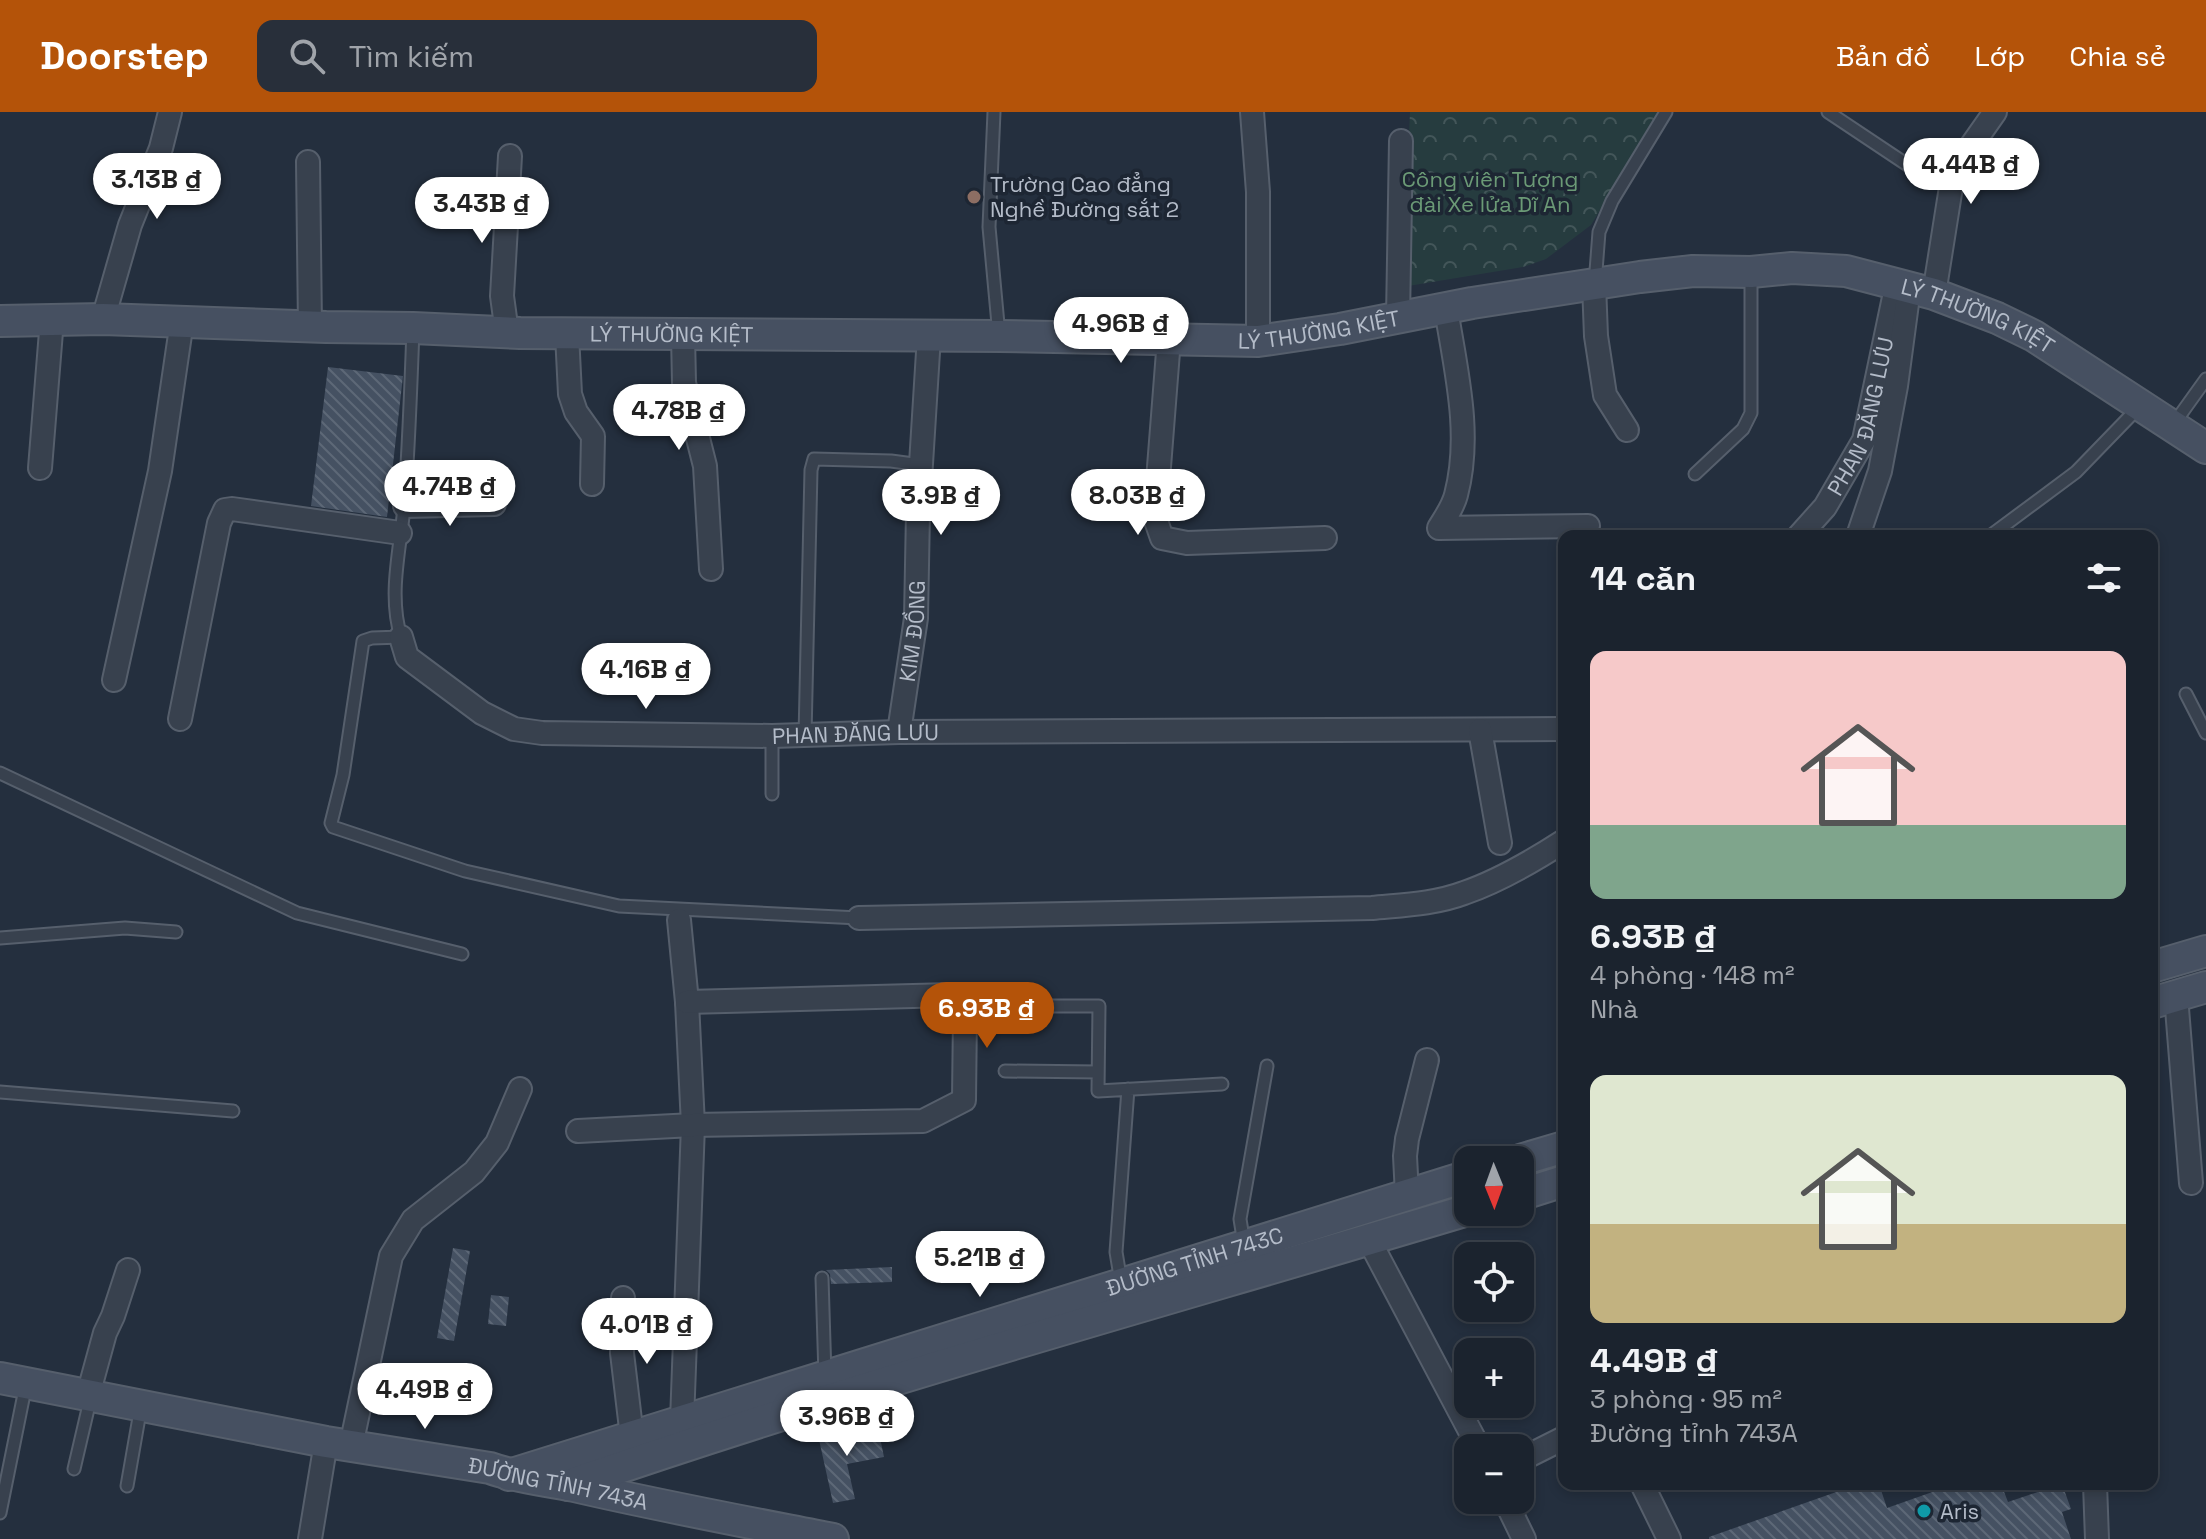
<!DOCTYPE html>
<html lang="vi">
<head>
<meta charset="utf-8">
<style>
	body { margin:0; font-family:"Space Grotesk",sans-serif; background:#282f3a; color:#f1f3f6; height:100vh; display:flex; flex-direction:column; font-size:30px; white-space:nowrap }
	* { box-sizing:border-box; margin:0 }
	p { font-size:26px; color:#a0a4aa }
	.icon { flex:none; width:44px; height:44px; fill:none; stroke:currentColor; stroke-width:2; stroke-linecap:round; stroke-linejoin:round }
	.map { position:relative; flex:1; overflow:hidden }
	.side { position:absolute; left:1558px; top:418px; width:600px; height:960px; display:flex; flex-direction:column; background:#1b232e; border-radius:16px; box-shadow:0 4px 12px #0003,0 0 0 2px #39404a }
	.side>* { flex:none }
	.needle { width:52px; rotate:179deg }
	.controls { position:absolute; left:1454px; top:1034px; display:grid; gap:16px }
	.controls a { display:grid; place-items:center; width:80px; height:80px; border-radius:16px; background:#1b232e; box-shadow:0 4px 12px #0003,0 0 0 2px #39404a; font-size:40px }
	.price { position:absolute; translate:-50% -68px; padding:0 18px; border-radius:28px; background:#fff; color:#222; font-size:26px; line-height:52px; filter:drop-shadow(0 2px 4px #0008) }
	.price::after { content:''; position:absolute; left:50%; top:48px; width:24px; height:18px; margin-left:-12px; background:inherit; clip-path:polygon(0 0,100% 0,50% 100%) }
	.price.on { background:#b45309; color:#fff }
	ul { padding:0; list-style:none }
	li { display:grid; align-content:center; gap:16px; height:424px; padding:0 32px }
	li span { display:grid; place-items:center; height:248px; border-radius:16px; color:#555 }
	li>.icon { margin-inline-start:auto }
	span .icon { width:144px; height:144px; fill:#fffc; stroke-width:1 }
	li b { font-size:34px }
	h2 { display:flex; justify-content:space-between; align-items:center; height:96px; padding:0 32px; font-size:34px }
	header { display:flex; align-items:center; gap:48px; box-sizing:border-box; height:112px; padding:0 40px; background:#b45309; color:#fff }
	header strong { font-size:38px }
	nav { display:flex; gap:44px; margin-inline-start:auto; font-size:28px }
	.search { width:560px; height:72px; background:#282f3a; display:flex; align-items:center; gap:20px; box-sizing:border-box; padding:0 28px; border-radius:16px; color:#a0a4aa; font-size:30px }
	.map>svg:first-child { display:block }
	.park { fill:url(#park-crowns) }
	.building { fill:url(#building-back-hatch) }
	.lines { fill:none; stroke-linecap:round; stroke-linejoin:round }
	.service-casing { stroke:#565f6c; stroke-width:15 }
	.minor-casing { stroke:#565f6c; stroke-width:26 }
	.secondary-casing { stroke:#565f6c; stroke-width:34 }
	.service { stroke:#38414e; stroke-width:11 }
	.minor { stroke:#38414e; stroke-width:22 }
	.secondary { stroke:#465061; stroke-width:30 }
	.education-dot { fill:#8d6e63; stroke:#1d2633; stroke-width:3 }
	.culture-dot { fill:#0f9aa8; stroke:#1d2633; stroke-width:3 }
	.labels { text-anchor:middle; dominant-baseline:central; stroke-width:7; stroke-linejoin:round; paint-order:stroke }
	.park-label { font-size:22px; fill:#6b9a76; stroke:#1d2633 }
	.poi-label { font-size:22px; fill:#b4bcc9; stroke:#1d2633; text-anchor:start }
	.street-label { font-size:22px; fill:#b4bcc9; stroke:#1d2633 }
</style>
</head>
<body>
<header>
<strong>Doorstep</strong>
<div class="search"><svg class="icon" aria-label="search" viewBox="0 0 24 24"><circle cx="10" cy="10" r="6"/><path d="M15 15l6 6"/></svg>Tìm kiếm</div>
<nav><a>Bản đồ</a><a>Lớp</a><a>Chia sẻ</a></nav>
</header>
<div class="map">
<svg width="2206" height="1427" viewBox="0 0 2206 1427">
	<defs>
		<pattern id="park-crowns" width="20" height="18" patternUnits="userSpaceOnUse" patternTransform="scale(2)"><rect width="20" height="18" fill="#263c3f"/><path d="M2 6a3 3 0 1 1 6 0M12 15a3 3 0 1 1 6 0" fill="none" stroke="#435659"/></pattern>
		<pattern id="building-back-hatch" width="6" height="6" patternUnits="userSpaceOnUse" patternTransform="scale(2)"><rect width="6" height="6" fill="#455162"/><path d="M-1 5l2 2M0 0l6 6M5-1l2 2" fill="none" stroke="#5d6877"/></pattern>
	</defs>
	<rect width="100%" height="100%" fill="#242f3e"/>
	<path class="park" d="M1410,0H1660L1591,113L1546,147L1523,155L1402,175Z"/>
	<path class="building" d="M328,255L403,264L387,405L311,394Z
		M453,1136L470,1139L454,1229L437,1226Z
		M892,1155V1170L831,1172L830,1162L826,1158Z
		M491,1183L509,1185L506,1214L488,1212Z
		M878,1316L884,1345L847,1352L855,1387L833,1391L818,1323L840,1318L841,1323Z
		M1859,1372H1879L1887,1396L1955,1372H2001L2008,1390L2062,1372L2071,1397L2062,1400L2071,1427H1709V1425Z"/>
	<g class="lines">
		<g class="service-casing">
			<path id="service" d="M994,0L989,115L999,223
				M1828,0L1921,62
				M1595,172L1599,120L1612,89L1666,0
				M413,217C411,273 409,329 405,384C402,431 387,480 401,525L372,526L363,529L343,663L331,711L333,715L465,759L619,794L859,806
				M2173,313L2206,267
				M1695,362L1743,317L1751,301V161
				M1990,424L2076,360L2138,296
				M2186,582L2206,621
				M805,624L811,358L814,347L891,349L921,353
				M0,661L297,801L462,842
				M772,682V624
				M0,826L125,816L176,820
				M1010,894H1099L1098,979L1222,972
				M1005,959L1098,960
				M0,980L233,999
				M1244,1132L1240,1107L1267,954
				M822,1166L825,1264
				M1121,1170L1116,1140L1128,977
				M74,1357L91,1284
				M127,1374L141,1294
				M0,1401L26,1272"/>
		</g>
		<g class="minor-casing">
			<g id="minor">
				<path d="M1252,0L1258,80V229"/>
				<path d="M308,50L310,215"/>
				<path d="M1594,172L1596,224L1605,283L1627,318"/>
				<path d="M1934,182L1951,75L1969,37L1995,0"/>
				<path d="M1446,197C1456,259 1472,322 1456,383C1453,395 1445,406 1439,416L1588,414"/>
				<path d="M1398,206L1401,29"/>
				<path d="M103,207L130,113L161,36L170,0"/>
				<path d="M507,221L502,184L510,44"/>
				<path d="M567,222L570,282L576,300L593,324L592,372"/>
				<path d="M683,223L684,271L705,354L711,457"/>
				<path d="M1169,227L1155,406L1162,426L1187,431L1325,426"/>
				<path d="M40,356L52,207"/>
				<path d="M405,394L494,392"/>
				<path id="s1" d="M1799,424L1825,395L1864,328L1897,171"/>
				<path d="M1858,424L1880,359L1896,274L1908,184"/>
				<path id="s2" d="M401,525L407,545L482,601L514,617L542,621L772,624L899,620L1564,617"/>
				<path d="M114,568L160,359L182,209"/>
				<path d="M180,607L219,411L225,398L232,397L400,421"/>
				<path d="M1480,618L1500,731"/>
				<path id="s3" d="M899,620L916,506L918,400L929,224"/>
				<path d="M859,806L1372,796C1402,793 1435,792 1464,781C1499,769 1533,749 1564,729"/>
				<path d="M679,808L687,890L693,1013L682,1309"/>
				<path d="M2176,884L2191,1071"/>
				<path d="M578,1019L693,1013L923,1009L964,988L965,902L961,888L951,883L687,890"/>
				<path d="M1407,1083L1405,1044L1407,1027L1427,948"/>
				<path d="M1369,1128L1479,1336"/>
				<path d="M623,1186L622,1241L632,1325"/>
				<path d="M88,1283L105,1221L113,1204L128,1158"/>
				<path d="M351,1334L391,1144L413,1108L474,1060L497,1031L520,977"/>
				<path d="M1520,1348L1564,1326"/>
				<path d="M1642,1372L1669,1427"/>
				<path d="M2095,1372L2097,1427"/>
				<path d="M1505,1388L1524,1427"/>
				<path d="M310,1427L326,1330"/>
			</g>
		</g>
		<g class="secondary-casing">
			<g id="secondary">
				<path id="s4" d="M0,209L103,207L326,215L413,216L520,221L999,224L1258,229L1340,217L1472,191L1640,165L1693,159L1751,160L1792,156L1846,159L1934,182L1997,206L2034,224L2206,336"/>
				<path d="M2152,855L2206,839"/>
				<path d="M2152,891L2206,875"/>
				<path d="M1520,1048L1564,1035"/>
				<path d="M1520,1083L1564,1069"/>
				<path id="s5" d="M0,1266L326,1330L490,1356C517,1366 546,1368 574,1374C660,1394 746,1410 833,1427"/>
				<path id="s6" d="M509,1363L1468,1064"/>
				<path d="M569,1373C865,1271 1168,1188 1468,1098"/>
			</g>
		</g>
		<use href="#service" class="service"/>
		<use href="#minor" class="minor"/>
		<use href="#secondary" class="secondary"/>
	</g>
	<circle class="education-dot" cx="974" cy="85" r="8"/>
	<circle class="culture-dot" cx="1924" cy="1399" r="8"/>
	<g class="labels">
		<g class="park-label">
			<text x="1490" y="67">Công viên Tượng<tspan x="1490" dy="25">đài Xe lửa Dĩ An</tspan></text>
		</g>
		<g class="poi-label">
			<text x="990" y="72">Trường Cao đẳng<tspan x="990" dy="25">Nghề Đường sắt 2</tspan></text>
			<text x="1940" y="1399">Aris</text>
		</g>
		<g class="street-label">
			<text stroke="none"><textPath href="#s4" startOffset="1992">LÝ THƯỜNG KIỆT</textPath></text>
			<text stroke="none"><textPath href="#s4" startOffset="1320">LÝ THƯỜNG KIỆT</textPath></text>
			<text stroke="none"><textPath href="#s4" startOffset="672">LÝ THƯỜNG KIỆT</textPath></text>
			<text stroke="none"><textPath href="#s1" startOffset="138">PHAN ĐĂNG LƯU</textPath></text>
			<text stroke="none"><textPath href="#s3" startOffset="102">KIM ĐỒNG</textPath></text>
			<text stroke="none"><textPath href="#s2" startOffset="492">PHAN ĐĂNG LƯU</textPath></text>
			<text stroke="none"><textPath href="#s6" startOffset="718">ĐƯỜNG TỈNH 743C</textPath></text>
			<text stroke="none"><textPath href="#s5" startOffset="568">ĐƯỜNG TỈNH 743A</textPath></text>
		</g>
	</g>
</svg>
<div class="controls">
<a><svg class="needle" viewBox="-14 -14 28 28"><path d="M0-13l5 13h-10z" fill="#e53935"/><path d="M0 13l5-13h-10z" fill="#a0a4aa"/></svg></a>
<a><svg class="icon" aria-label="locate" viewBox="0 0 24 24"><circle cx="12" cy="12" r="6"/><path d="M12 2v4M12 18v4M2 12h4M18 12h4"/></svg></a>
<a>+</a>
<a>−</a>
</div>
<b class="price" style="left:1971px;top:94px">4.44B ₫</b>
<b class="price" style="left:157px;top:109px">3.13B ₫</b>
<b class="price" style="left:482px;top:133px">3.43B ₫</b>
<b class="price" style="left:1121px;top:253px">4.96B ₫</b>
<b class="price" style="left:679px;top:340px">4.78B ₫</b>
<b class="price" style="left:450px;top:416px">4.74B ₫</b>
<b class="price" style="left:941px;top:425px">3.9B ₫</b>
<b class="price" style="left:1138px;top:425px">8.03B ₫</b>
<b class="price" style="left:646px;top:599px">4.16B ₫</b>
<b class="price on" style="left:987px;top:938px">6.93B ₫</b>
<b class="price" style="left:980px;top:1187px">5.21B ₫</b>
<b class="price" style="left:647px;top:1254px">4.01B ₫</b>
<b class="price" style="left:425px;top:1319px">4.49B ₫</b>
<b class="price" style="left:847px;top:1346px">3.96B ₫</b>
<section class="side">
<h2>14 căn<svg class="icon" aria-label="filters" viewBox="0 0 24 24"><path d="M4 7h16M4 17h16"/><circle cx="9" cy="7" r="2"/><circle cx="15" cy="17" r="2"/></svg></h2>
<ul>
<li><span style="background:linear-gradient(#f6c9c9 70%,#7fa58c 0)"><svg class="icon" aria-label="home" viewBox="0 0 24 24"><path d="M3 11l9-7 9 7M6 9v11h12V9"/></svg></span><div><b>6.93B ₫</b><p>4 phòng · 148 m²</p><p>Nhà</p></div></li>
<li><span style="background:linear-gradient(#dfe7d0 60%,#c2b280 0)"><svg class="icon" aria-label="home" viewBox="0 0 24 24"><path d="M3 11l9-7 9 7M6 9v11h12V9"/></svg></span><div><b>4.49B ₫</b><p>3 phòng · 95 m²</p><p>Đường tỉnh 743A</p></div></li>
</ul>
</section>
</div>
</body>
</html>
